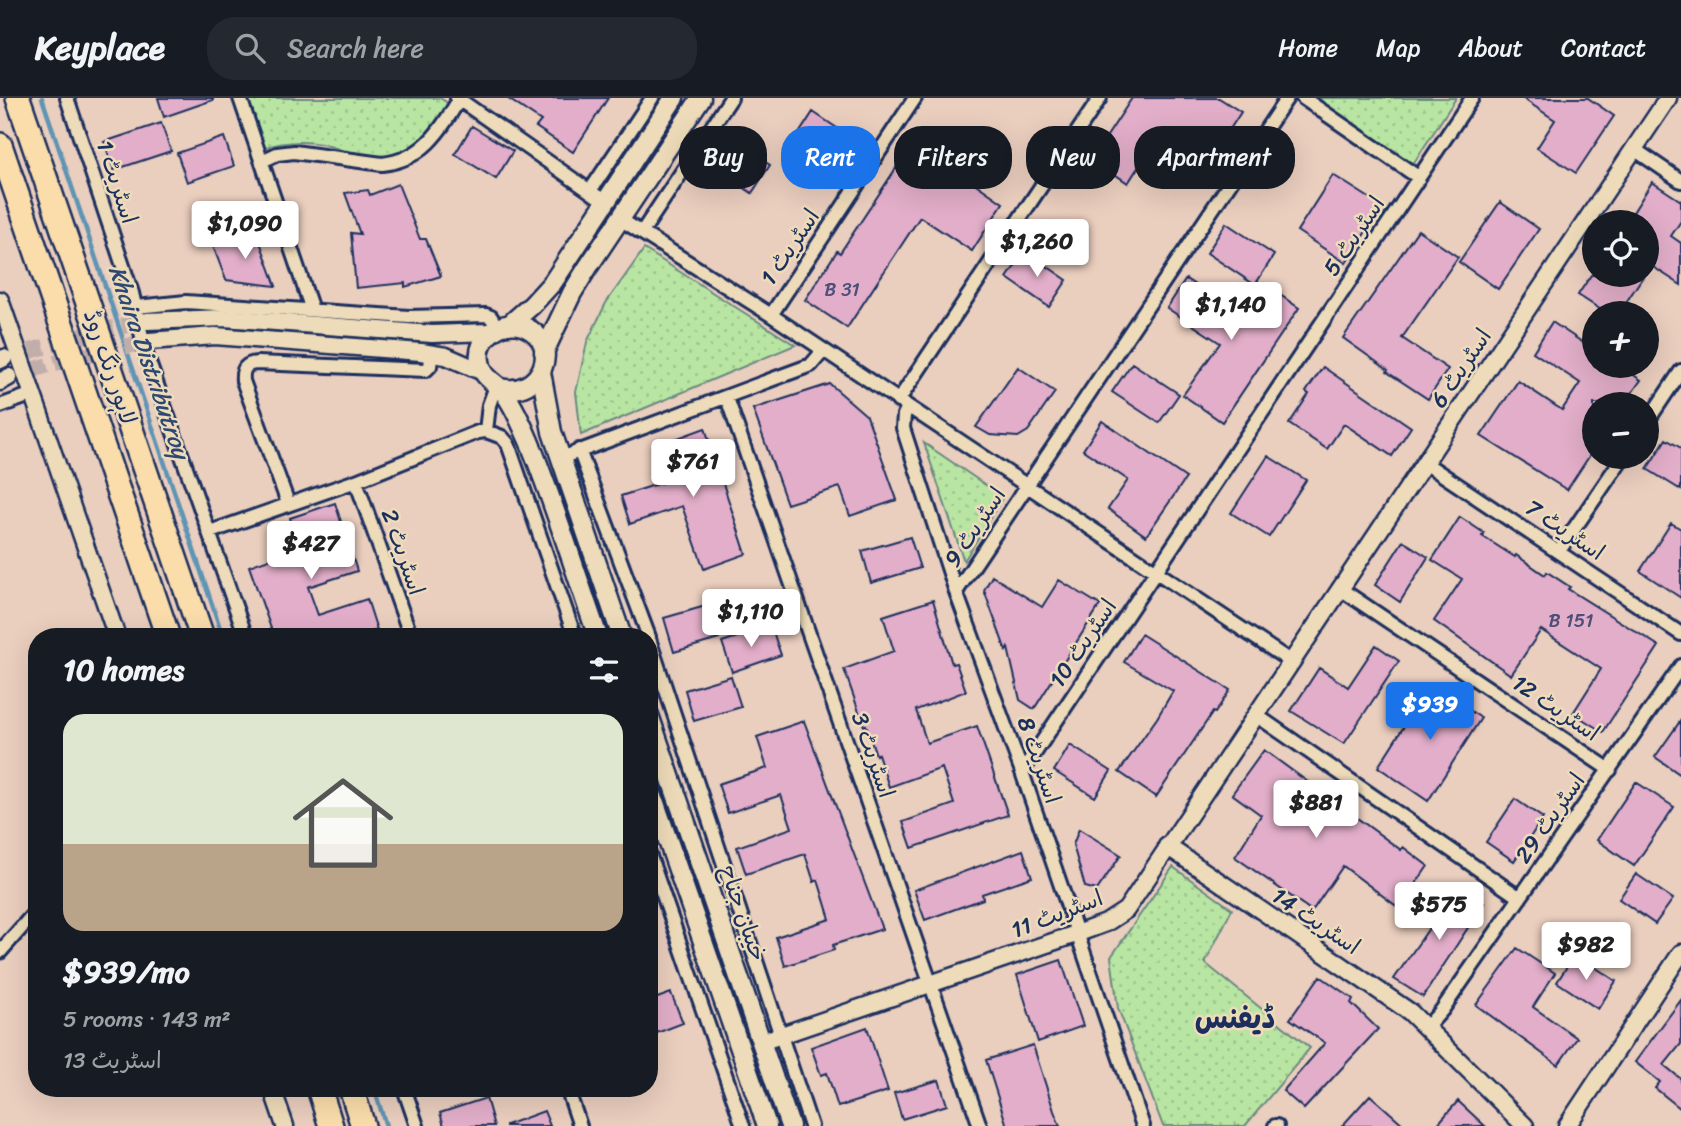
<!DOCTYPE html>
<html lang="en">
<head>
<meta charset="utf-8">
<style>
	body { margin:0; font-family:Sriracha,"Playpen Sans Arabic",sans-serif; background:#242831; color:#f1f3f6; height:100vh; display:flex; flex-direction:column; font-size:26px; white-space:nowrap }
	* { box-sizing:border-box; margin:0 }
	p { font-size:23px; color:#9ea1a6 }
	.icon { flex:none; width:38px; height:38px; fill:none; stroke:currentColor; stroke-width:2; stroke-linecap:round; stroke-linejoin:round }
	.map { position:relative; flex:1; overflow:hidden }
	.sheet { position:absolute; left:28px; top:530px; width:630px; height:469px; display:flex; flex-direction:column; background:#171b24; border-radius:28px; box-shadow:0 7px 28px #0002 }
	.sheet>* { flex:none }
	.guide { position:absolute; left:679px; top:28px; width:665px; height:63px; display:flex; gap:14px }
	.controls { position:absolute; left:1582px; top:112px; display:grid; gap:14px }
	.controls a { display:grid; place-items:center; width:77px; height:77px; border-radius:50%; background:#171b24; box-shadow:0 7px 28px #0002; font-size:35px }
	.price { position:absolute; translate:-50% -60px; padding:0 16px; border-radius:7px; background:#fff; color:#222; font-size:23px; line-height:46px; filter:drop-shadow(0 2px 4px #0008) }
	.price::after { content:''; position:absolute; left:50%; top:42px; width:21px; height:16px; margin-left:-10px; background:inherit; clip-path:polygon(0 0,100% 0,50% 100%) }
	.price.on { background:#1a73e8; color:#fff }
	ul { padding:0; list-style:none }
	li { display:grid; align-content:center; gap:14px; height:371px; padding:0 35px }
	li span { display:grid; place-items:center; height:217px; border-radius:21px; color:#555 }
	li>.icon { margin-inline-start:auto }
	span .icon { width:126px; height:126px; fill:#fffc; stroke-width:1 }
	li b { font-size:30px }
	h2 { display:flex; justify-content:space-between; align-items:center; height:84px; padding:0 35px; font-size:30px }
	.pill { padding:0 24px; border-radius:28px; background:#171b24; box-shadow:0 7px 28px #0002; font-size:24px; line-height:63px }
	.pill.on { background:#1a73e8; color:#fff }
	header { display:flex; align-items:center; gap:42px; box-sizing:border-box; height:98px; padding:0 35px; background:#171b24; border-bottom:2px solid #363941 }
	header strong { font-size:33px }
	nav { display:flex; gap:38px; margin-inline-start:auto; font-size:24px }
	.search { width:490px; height:63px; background:#242831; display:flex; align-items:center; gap:18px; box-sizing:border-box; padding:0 24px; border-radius:28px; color:#9ea1a6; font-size:26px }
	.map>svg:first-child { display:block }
	.green { fill:url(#green-dots); stroke:#6a8a80; stroke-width:2 }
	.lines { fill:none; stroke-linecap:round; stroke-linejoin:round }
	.stream { stroke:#5f94b4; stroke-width:4.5 }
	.building { fill:#e2aec9; stroke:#1b2f5e; stroke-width:2 }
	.tertiary-tunnel { stroke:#c1aeab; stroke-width:16; stroke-dasharray:16 8; stroke-linecap:butt }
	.minor-casing { stroke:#1b2f5e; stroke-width:18 }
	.tertiary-casing { stroke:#1b2f5e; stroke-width:21 }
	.secondary-casing { stroke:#1b2f5e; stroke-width:23 }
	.motorway-casing { stroke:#1b2f5e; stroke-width:28 }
	.minor { stroke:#eedbb9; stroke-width:12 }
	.tertiary { stroke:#eedbb9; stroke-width:16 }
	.secondary { stroke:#eedbb9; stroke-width:18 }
	.motorway { stroke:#faddab; stroke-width:23 }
	.labels { text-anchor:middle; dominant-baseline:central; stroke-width:5; stroke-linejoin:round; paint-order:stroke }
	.number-label { font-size:19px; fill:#4d4f79 }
	.street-label { font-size:23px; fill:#1b2f5e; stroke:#eedbb9 }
	.water-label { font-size:24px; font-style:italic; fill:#2c4873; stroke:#eedbb9 }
	.district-label { font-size:30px; font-weight:bold; fill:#1b2f5e; stroke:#eedbb9 }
</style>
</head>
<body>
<header>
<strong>Keyplace</strong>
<div class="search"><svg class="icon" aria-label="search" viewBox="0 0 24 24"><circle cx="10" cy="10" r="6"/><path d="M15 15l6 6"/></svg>Search here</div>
<nav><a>Home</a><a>Map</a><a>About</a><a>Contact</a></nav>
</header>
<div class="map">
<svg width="1681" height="1028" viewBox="0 0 1681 1028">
	<defs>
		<pattern id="green-dots" width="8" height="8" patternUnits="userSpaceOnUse" patternTransform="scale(1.75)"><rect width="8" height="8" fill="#b9e5a3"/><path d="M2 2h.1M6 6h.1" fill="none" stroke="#9ec58f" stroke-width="1.8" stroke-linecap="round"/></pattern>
	</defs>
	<rect width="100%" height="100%" fill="#eacebe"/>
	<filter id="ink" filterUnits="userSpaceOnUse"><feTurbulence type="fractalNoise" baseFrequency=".0143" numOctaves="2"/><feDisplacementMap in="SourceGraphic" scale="14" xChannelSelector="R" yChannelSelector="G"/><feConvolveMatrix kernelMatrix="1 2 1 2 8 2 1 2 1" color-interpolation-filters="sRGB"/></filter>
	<g filter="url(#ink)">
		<path class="green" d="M246,0H440L449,6C438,29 413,58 385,61C363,63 342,50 321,46C301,42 282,44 262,50Z
			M1314,0H1456L1413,66Z
			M644,151L795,247L581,337L576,294L587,244L606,205Z
			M924,345L1003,399L964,463Z
			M1173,769L1232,811L1205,865L1310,950L1245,1028H1163L1118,910L1111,859Z"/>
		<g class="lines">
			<path class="stream" d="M42,0L223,539
				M374,990L386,1028"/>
		</g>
		<path class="building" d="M158,0H213V2L164,19Z
			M507,0H608L573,54L536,29L541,23Z
			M1132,0H1219L1241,14L1206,68L1159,37L1128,85L1092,61Z
			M1522,0H1588L1614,18L1576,75L1537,50L1555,22Z
			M813,14L852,40L832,71L793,45Z
			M161,25L171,53L114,72L104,44Z
			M472,28L513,53L496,81L455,56Z
			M224,39L234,68L187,84L177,55Z
			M728,39L770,67L752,95L710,67Z
			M914,43L1003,105L972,153L920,119L847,230L805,202L837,153L840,155Z
			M1333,77L1382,108L1346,165L1297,133Z
			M1652,84L1681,103V123L1671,138L1681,145V187L1647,165V124H1627Z
			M398,86L420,141H426L441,178L405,189V185L356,190L351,135L360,136L345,95L368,92L370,97Z
			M1500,104L1539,131L1498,191L1459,164Z
			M1226,125L1274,157L1255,187L1207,155Z
			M1418,132L1458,159L1402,240L1448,271L1428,301L1387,274L1388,272L1343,240Z
			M256,133L276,188L226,182L213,148Z
			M1025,153L1067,182L1049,209L1007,180Z
			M1591,177H1644L1619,215H1606L1578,197Z
			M1186,181L1242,218L1264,186L1299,210L1222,324L1183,297L1220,245L1167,210Z
			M1552,224L1594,252V268H1620L1641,282L1624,306H1594V351L1567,392L1481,338L1518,283L1562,312L1580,285L1533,254Z
			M1132,265L1179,296L1159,325L1112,294Z
			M1018,269L1055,294L1028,333L1018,339L990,337L976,329Z
			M1323,269L1411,329L1392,358L1344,326L1327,351L1289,326L1309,296L1306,294Z
			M830,286L867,318L897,402L850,418L840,389L787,406L753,311Z
			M1102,323L1186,380L1146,438L1108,411L1128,382L1083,352Z
			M705,330L746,456L704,471L682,408L630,426L621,398L673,381L661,346Z
			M1666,341L1681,350V392L1647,371Z
			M1268,358L1306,382L1269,439L1231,415Z
			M335,405L357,473L308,489L318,517L367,501L377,532L356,539H274L249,468L300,450L290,420Z
			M1460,419L1484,435L1482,438L1515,459L1516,457L1545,477L1547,474L1570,489L1568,491L1659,548L1603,634L1573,615L1601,571L1541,532L1511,577L1434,523L1462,481L1432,462Z
			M1671,425L1681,431V500L1640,473Z
			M910,439L920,470L871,485L862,453Z
			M1403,443L1428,459L1400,504L1375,487Z
			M992,478L1042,509L1059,482L1100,507L1034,611L1020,602L1008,550L1006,553L984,492Z
			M933,502L952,566L956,565L966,593L916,612L927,645L977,628L1008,717L912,750L903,724L954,706L942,670L889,689L878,656L876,657L866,627L864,628L844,571L894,553L883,518Z
			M709,507L719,541L674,554L664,520Z
			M771,528L781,557L732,574L722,544Z
			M1141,536L1230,592L1215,615L1213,614L1156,699L1119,674L1157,620L1173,593L1124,564Z
			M1376,547L1399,563L1344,646L1291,613L1319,570L1348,589Z
			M731,578L741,609L694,623L685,592Z
			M1431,586L1481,620L1428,703L1378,669Z
			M1681,622V677L1655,659Z
			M804,623L882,831L833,847L834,852L785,868L776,839L830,821L818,782L814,784L805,756L746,776L737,749L792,730L781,697L728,715L718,686L767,670L757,639Z
			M1070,647L1111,673L1095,699L1054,673Z
			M1264,652L1401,752L1403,749L1428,768L1399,810L1343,768L1312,813L1235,759L1261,717L1232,696Z
			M1636,684L1674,709L1634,768L1597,742Z
			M1515,701L1543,720L1514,763L1486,744Z
			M1079,731L1121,757L1097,792L1085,789L1073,747Z
			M1023,752L1032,779L982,796L983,801L925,822L914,792Z
			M1636,776L1673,801L1655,826L1619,801Z
			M1458,788L1484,805L1423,899L1394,881Z
			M1517,850L1555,875L1533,909L1577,940L1558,967L1476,907Z
			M1575,856L1616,883L1598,911L1557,884Z
			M1061,862L1083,928L1038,944L1017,877Z
			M1320,878L1353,901L1351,905L1378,931L1304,1011L1283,993L1325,945L1290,921Z
			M671,895L683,925L649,938V903Z
			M1681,902V946L1664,967L1681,981V1011L1655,990L1660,984L1635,964Z
			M867,929L888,993L838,1009L827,975L821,977L811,949Z
			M1033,947L1054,1013L1060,1028H1007L986,962Z
			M939,982L947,1007L902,1021L894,995Z
			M1370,997L1405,1028H1342Z
			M486,1000L494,1028H444L440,1015Z
			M1458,1003L1485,1028H1436Z
			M544,1013L550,1028H506V1027Z"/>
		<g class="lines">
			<path class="tertiary-tunnel" d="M6,260L99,233L147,223
				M9,279L55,265L149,243"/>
			<g class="minor-casing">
				<path id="minor" d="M67,0L132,195L146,256L246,539
					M240,0L312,212
					M457,0L604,103
					M1303,0L1418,79
					M1634,51L1681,83
					M262,63L277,56L294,54L382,66C423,62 440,33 460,0
					M590,93L652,0
					M620,121L771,217L1290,563
					M642,134L731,0
					M136,209L186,204L409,219L486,217L491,219L497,230
					M771,217L915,0
					M727,300L980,1028
					M898,303L1100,0
					M0,308L33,296
					M908,309L904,317L903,330L956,494L1022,674L1143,1028
					M1647,324L1681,273
					M486,333L502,339L508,346L575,539
					M579,352L649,539
					M561,360L811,267L823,253
					M1425,365L1681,536
					M356,383L411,539
					M288,405L243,283C242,271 245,266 257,265L426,272L430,268L432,255
					M210,434L356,383L478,334L486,333L489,307L496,288
					M1559,453L1623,359
					M1339,490L1610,672
					M956,494L1287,0
					M649,541L811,1028
					M1256,617L1520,800
					M1022,674L1472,0
					M649,756L743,1028
					M0,854L37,812
					M1427,929L1442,912L1681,568
					M404,990L417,1028
					M567,990L580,1028
					M1275,1028H1277"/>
			</g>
			<g class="tertiary-casing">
				<path id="tertiary" d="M0,202L117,539
					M147,223L224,220L432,236L490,234
					M149,243L215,238L421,254L446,258L483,274
					M0,262L4,260
					M0,284L9,279
					M1167,748L1410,914L1525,1028
					M761,944L1076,836L1106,825L1126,812L1668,0
					M272,990L285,1028
					M1567,1028L1681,855"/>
			</g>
			<g class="secondary-casing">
				<path id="secondary" d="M509,227L532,207L553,184L674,0
					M544,254L572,195L588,169L701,0
					M541,274L552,334L622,539
					M500,290C542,300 563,246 525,229C503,219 476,239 480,263C482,279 492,282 501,291C512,303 523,329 529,343C555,407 575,474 598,539
					M649,617L790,1028
					M649,688L767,1028"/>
			</g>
			<g class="motorway-casing">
				<path id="motorway" d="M18,0L202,539
					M0,47L168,539
					M319,990L331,1028
					M351,990L363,1028"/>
			</g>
			<use href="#minor" class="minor"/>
			<use href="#tertiary" class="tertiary"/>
			<use href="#secondary" class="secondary"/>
			<use href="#motorway" class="motorway"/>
		</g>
	</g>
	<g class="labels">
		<g class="number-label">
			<text x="842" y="191">B 31</text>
			<text x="1571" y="522">B 151</text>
		</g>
		<g class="street-label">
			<text transform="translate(117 84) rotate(72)">اسٹریٹ 1</text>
			<text transform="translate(1354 138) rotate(-56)">اسٹریٹ 5</text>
			<text transform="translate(790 149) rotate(-56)">اسٹریٹ 1</text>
			<text transform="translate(110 269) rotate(71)">لاہور رنگ روڈ</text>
			<text transform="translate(1461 270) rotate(-56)">اسٹریٹ 6</text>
			<text transform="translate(975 429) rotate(-56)">اسٹریٹ 9</text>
			<text transform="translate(1565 432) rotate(34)">اسٹریٹ 7</text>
			<text transform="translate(403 454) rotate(71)">اسٹریٹ 2</text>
			<text transform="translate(1083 545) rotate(-56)">اسٹریٹ 10</text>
			<text transform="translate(1556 610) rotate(34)">اسٹریٹ 12</text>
			<text transform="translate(873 657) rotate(71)">اسٹریٹ 3</text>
			<text transform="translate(1039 662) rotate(71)">اسٹریٹ 8</text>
			<text transform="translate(1550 720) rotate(-55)">اسٹریٹ 29</text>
			<text transform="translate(743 815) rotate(71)">خیبان جناح</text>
			<text transform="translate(1057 816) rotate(-21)">اسٹریٹ 11</text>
			<text transform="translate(1316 823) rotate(34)">اسٹریٹ 14</text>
		</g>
		<g class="water-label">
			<text transform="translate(149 264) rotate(71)">Khaira Distributroy</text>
		</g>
		<g class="district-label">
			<text x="1235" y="920">ڈیفنس</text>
		</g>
	</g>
</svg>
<div class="controls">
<a><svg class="icon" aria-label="locate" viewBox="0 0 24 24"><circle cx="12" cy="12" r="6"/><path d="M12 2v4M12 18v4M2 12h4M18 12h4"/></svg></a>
<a>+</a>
<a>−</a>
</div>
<b class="price" style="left:245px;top:163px">$1,090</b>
<b class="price" style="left:1037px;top:181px">$1,260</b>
<b class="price" style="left:1231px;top:244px">$1,140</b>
<b class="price" style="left:693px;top:401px">$761</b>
<b class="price" style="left:311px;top:483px">$427</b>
<b class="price" style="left:751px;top:551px">$1,110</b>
<b class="price on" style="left:1430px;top:644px">$939</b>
<b class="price" style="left:1316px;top:742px">$881</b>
<b class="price" style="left:1439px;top:844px">$575</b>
<b class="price" style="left:1586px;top:884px">$982</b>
<div class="guide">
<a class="pill">Buy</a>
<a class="pill on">Rent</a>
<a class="pill">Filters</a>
<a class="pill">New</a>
<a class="pill">Apartment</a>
</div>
<section class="sheet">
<h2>10 homes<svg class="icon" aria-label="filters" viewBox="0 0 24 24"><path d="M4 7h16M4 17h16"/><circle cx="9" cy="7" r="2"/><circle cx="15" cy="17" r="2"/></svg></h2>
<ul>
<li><span style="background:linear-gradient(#dfe7d0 60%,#b9a48a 0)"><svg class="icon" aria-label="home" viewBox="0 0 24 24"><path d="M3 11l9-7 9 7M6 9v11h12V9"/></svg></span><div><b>$939/mo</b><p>5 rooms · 143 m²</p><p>اسٹریٹ 13</p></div></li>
</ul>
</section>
</div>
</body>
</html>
